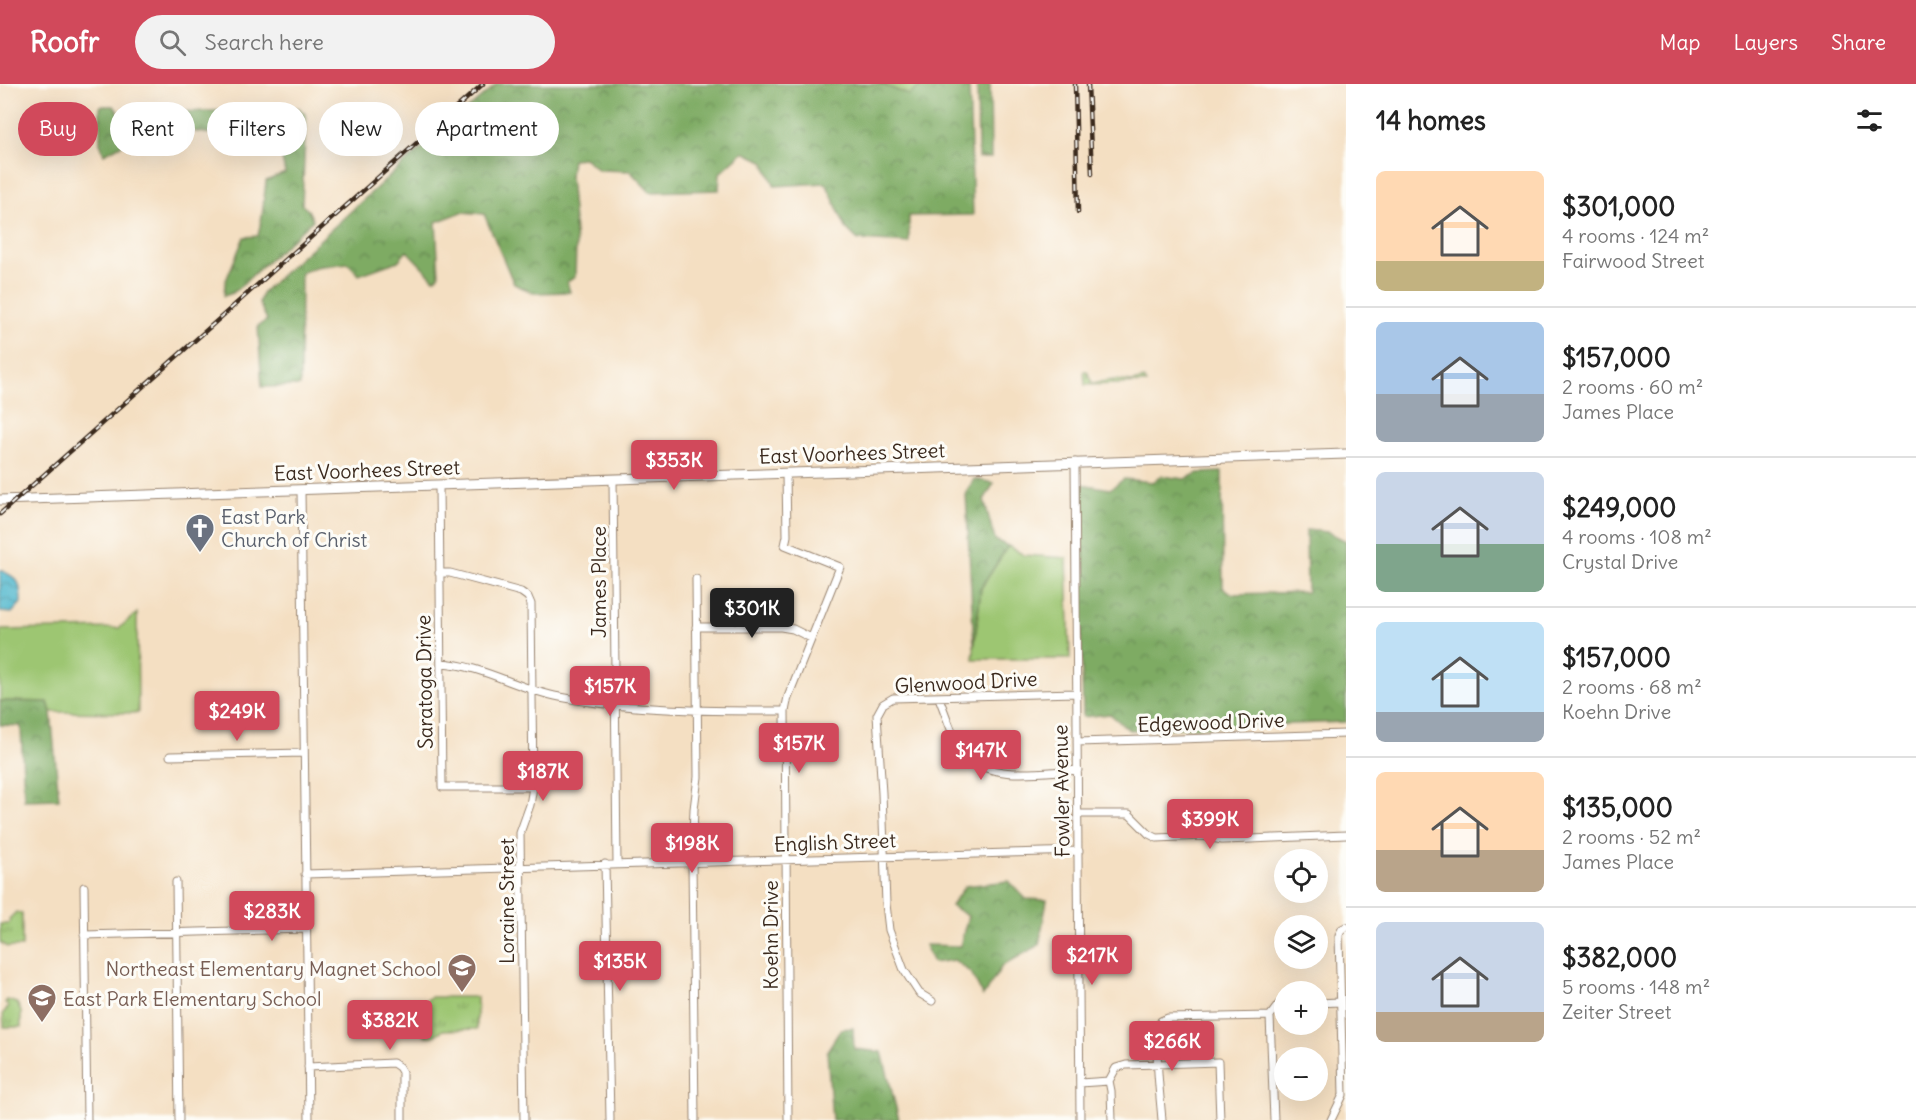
<!DOCTYPE html>
<html lang="en">
<head>
<meta charset="utf-8">
<style>
	body { margin:0; font-family:Delius,sans-serif; background:#f2f2f2; color:#222; height:100vh; display:flex; flex-direction:column; font-size:22px; white-space:nowrap }
	* { box-sizing:border-box; margin:0 }
	p { font-size:20px; color:#767676 }
	.icon { flex:none; width:33px; height:33px; fill:none; stroke:currentColor; stroke-width:2; stroke-linecap:round; stroke-linejoin:round }
	.map { position:relative; flex:1; overflow:hidden }
	.panel { display:flex; flex-direction:column; background:#fff; width:570px }
	.panel>* { flex:none }
	.banner { position:absolute; left:18px; top:18px; width:570px; height:54px; display:flex; gap:12px }
	.controls { position:absolute; left:1274px; top:765px; display:grid; gap:12px }
	.controls a { display:grid; place-items:center; width:54px; height:54px; border-radius:50%; background:#fff; box-shadow:0 6px 24px #0002; font-size:30px }
	.price { position:absolute; translate:-50% -51px; padding:0 14px; border-radius:6px; background:#d1495b; color:#fff; font-size:20px; line-height:39px; filter:drop-shadow(0 2px 3px #0008) }
	.price::after { content:''; position:absolute; left:50%; top:36px; width:18px; height:14px; margin-left:-9px; background:inherit; clip-path:polygon(0 0,100% 0,50% 100%) }
	.price.on { background:#222; color:#fff }
	ul { padding:0; list-style:none }
	li { display:flex; align-items:center; gap:18px; height:150px; padding:0 30px }
	li+li { border-top:2px solid #e0e0e0 }
	li span { display:grid; place-items:center; flex:none; width:168px; height:120px; border-radius:9px; color:#555 }
	li>.icon { margin-inline-start:auto }
	span .icon { width:72px; height:72px; fill:#fffc; stroke-width:1 }
	li b { font-size:26px }
	h2 { display:flex; justify-content:space-between; align-items:center; height:72px; padding:0 30px; font-size:26px }
	.tag { padding:0 21px; border-radius:27px; background:#fff; box-shadow:0 6px 24px #0002; font-size:21px; line-height:54px }
	.tag.on { background:#d1495b; color:#fff }
	header { display:flex; align-items:center; gap:36px; box-sizing:border-box; height:84px; padding:0 30px; background:#d1495b; color:#fff }
	header strong { font-size:28px }
	nav { display:flex; gap:33px; margin-inline-start:auto; font-size:21px }
	.search { width:420px; height:54px; background:#f2f2f2; display:flex; align-items:center; gap:15px; box-sizing:border-box; padding:0 21px; border-radius:33px; color:#767676; font-size:22px }
	main { display:flex; flex:1; min-height:0 }
	.map>svg:first-child { display:block }
	.grass { fill:#9dc672; stroke:#6c7848; stroke-width:1.5 }
	.forest { fill:url(#forest-crowns); stroke:#5c6a41; stroke-width:1.5 }
	.park { fill:url(#park-tufts); stroke:#6c7848; stroke-width:1.5 }
	.garden { fill:url(#garden-furrows); stroke:#6c7848; stroke-width:1.5 }
	.water { fill:url(#water-waves); stroke:#457076; stroke-width:1.5 }
	.lines { fill:none; stroke-linecap:round; stroke-linejoin:round }
	.street-casing { stroke:#988470; stroke-width:9 }
	.secondary-casing { stroke:#988470; stroke-width:11 }
	.street { stroke:#fff; stroke-width:7 }
	.secondary { stroke:#fff; stroke-width:9 }
	.rail-casing { stroke:#3b2a1e; stroke-width:4.5 }
	.rail { stroke:#fdfcf7; stroke-width:2; stroke-dasharray:7; stroke-linecap:butt }
	.labels { text-anchor:middle; dominant-baseline:central; stroke-width:6; stroke-linejoin:round; paint-order:stroke }
	.street-label { font-size:20px; fill:#3b2a1e; stroke:#fdfcf7 }
	.worship-label { font-size:20px; fill:#5b616d; stroke:#fdfcf7; text-anchor:start }
	.education-label { font-size:20px; fill:#785e54; stroke:#fdfcf7; text-anchor:end }
</style>
</head>
<body>
<header>
<strong>Roofr</strong>
<div class="search"><svg class="icon" aria-label="search" viewBox="0 0 24 24"><circle cx="10" cy="10" r="6"/><path d="M15 15l6 6"/></svg>Search here</div>
<nav><a>Map</a><a>Layers</a><a>Share</a></nav>
</header>
<main>
<div class="map">
<svg width="1346" height="1036" viewBox="0 0 1346 1036">
	<defs>
		<pattern id="forest-crowns" width="20" height="18" patternUnits="userSpaceOnUse" patternTransform="scale(1.5)"><rect width="20" height="18" fill="#7eab64"/><path d="M2 6a3 3 0 1 1 6 0M12 15a3 3 0 1 1 6 0" fill="none" stroke="#688b52"/></pattern>
		<pattern id="park-tufts" width="24" height="20" patternUnits="userSpaceOnUse" patternTransform="scale(1.5)"><rect width="24" height="20" fill="#9dc672"/><path d="M3 7l-1-3M5 7V3M7 7l1-3M15 17l-1-3M17 17v-4M19 17l1-3" fill="none" stroke="#81a15d"/></pattern>
		<pattern id="garden-furrows" width="10" height="10" patternUnits="userSpaceOnUse" patternTransform="scale(1.5)"><rect width="10" height="10" fill="#9dc672"/><path d="M-1 1l2-2M0 10L10 0M9 11l2-2" fill="none" stroke="#81a15d"/></pattern>
		<pattern id="water-waves" width="16" height="10" patternUnits="userSpaceOnUse" patternTransform="scale(1.5)"><rect width="16" height="10" fill="#4fb7cd"/><path d="M0 5q4-4 8 0t8 0" fill="none" stroke="#4395a6"/></pattern>
	</defs>
	<rect width="100%" height="100%" fill="#fdfcf7"/>
	<filter id="ink" filterUnits="userSpaceOnUse"><feTurbulence type="fractalNoise" baseFrequency=".0167" numOctaves="2"/><feDisplacementMap in="SourceGraphic" scale="12" xChannelSelector="R" yChannelSelector="G"/><feConvolveMatrix kernelMatrix="1 2 1 2 8 2 1 2 1" color-interpolation-filters="sRGB"/></filter>
	<filter id="wash" filterUnits="userSpaceOnUse"><feTurbulence type="fractalNoise" baseFrequency=".008" numOctaves="4" result="noise"/><feDisplacementMap in="SourceGraphic" scale="24" xChannelSelector="R" yChannelSelector="G"/><feGaussianBlur stdDeviation="1.35" result="paint"/><feColorMatrix in="noise" values="0 0 0 0 0 0 0 0 0 0 0 0 0 0 0 0 0 1.4 0 .05"/><feComposite in="paint" operator="in"/></filter>
	<g filter="url(#wash)">
		<rect width="100%" height="100%" fill="#f4dfc2"/>
		<path class="grass" d="M880,0H923L909,11Z
			M1008,462L1024,471L1067,474L1070,575H973L981,504Z
			M137,529L138,629L51,628L48,618L0,617V546L119,544Z"/>
		<path class="forest" d="M497,0H880L909,11L923,0H969L973,131L909,132V159L858,156L846,144L826,99L775,102L763,77L743,68L720,89L719,106L650,108L630,87L599,86L584,74L572,75L570,92L576,161L575,193L567,198L570,208L534,209L514,200L484,130L462,128L436,138L439,192L434,195L407,167L398,177L359,191L348,179L315,183L301,189L300,302L262,303L258,242L267,236L259,219L262,209L386,95Z
			M977,0H990L991,74H978Z
			M100,22H114L120,30L299,24L306,31L302,121L308,126L313,136L233,209L224,212L225,199L244,153L258,152L262,132L266,97L285,89L279,60L157,42L104,70L100,59Z
			M1222,388L1223,504L1233,510L1307,508L1306,446L1328,448L1346,457V638L1129,646L1110,630L1083,633L1080,496L1081,400L1110,405L1124,395L1153,398L1161,392L1185,395L1198,389Z
			M974,395L994,399L984,416L995,456L1008,462L981,504L974,563L966,409Z
			M0,617L48,618L51,628L59,715L24,716L21,642L0,641Z
			M1009,797L1026,815L1047,816L1039,861L1002,882L983,912L971,889L954,876L933,879L925,861L960,862L968,832L951,822L965,802Z
			M853,944L854,965L882,968L899,1036H832L827,967L841,945Z"/>
		<path class="park" d="M16,828L22,830V863H7L0,858V840H8L10,838L9,835Z
			M431,913H477V945L443,946L433,952H426L420,945L422,937L419,935L420,921Z
			M7,916L17,919L21,928V943H4L3,929L9,923L5,919Z"/>
		<path class="garden" d="M1084,287H1087L1092,299L1114,296L1132,298L1144,295L1147,299L1085,301Z"/>
		<path class="water" d="M0,486C19,494 21,498 21,519L12,529L0,528Z"/>
	</g>
	<g filter="url(#ink)">
		<g class="lines">
			<g class="street-casing">
				<path id="street" d="M1075,378L1080,1036
					M786,390L787,452L785,461L840,483L788,613L785,627L788,1036
					M613,395L617,780
					M439,402L442,703H533
					M301,406L309,1036
					M439,489H450L521,508L528,513L531,520L533,703L530,721L520,749L524,1036
					M696,543H781L793,545L811,554
					M441,579C482,581 520,606 560,613C634,627 710,627 785,627
					M939,614C946,631 954,659 967,672C991,698 1045,687 1078,686
					M1077,658L1346,650
					M170,672L304,669
					M1079,730H1129L1149,750L1157,754L1203,752L1222,756L1251,755L1346,751
					M605,780L610,1036
					M305,790L1079,767
					M176,798L179,1036
					M84,803L87,1036
					M84,851L306,845
					M932,917L919,909L904,886L889,846L886,820L882,709L877,631L883,620L893,614L1076,609
					M1317,919L1340,918
					M308,983L393,979L399,983L402,988V1036
					M1109,997L1111,1007L1112,1036
					M1080,999L1109,997L1116,984L1126,981L1218,978L1220,1036
					M695,1036L692,778L694,725L698,693L696,495
					M1162,1036C1160,1009 1153,961 1161,937L1168,934L1270,932
					M1274,1036L1270,932L1279,920H1284
					M1331,1036L1343,1011L1339,851L1342,845L1346,843"/>
			</g>
			<g class="secondary-casing">
				<path id="secondary" d="M0,416L1346,370"/>
			</g>
			<use href="#street" class="street"/>
			<use href="#secondary" class="secondary"/>
			<g class="rail-casing">
				<path id="rail" d="M1075,0L1078,128
					M1088,0L1092,90
					M0,430L483,0"/>
			</g>
			<use href="#rail" class="rail"/>
		</g>
	</g>
	<defs>
		<g id="church-pin" transform="scale(1.5)"><path d="M0 17L-7.5 6A9.5 9.5 0 1 1 7.5 6Z" fill="#6b7280" stroke="#fdfcf7"/><path d="M-1.2-6h2.4v3.5h3.3v2.4h-3.3V6h-2.4V-.1h-3.3v-2.4h3.3Z" fill="#fff"/></g>
		<g id="school-pin" transform="scale(1.5)"><path d="M0 17L-7.5 6A9.5 9.5 0 1 1 7.5 6Z" fill="#8d6e63" stroke="#fdfcf7"/><path d="M0-5L7-2L0 1L-7-2ZM-4 1L0 2.5L4 1V4Q0 6-4 4Z" fill="#fff"/></g>
	</defs>
	<g fill-rule="evenodd">
		<use href="#church-pin" x="200" y="444"/>
		<use href="#school-pin" x="462" y="884"/>
		<use href="#school-pin" x="42" y="914"/>
	</g>
	<g class="labels">
		<g class="street-label">
			<text transform="translate(852 369) rotate(-2)">East Voorhees Street</text>
			<text transform="translate(367 386) rotate(-2)">East Voorhees Street</text>
			<text transform="translate(598 498) rotate(-90)">James Place</text>
			<text transform="translate(424 598) rotate(-91)">Saratoga Drive</text>
			<text transform="translate(966 598) rotate(-3)">Glenwood Drive</text>
			<text transform="translate(1211 638) rotate(-2)">Edgewood Drive</text>
			<text transform="translate(1061 707) rotate(-91)">Fowler Avenue</text>
			<text transform="translate(835 758) rotate(-2)">English Street</text>
			<text transform="translate(506 817) rotate(-90)">Loraine Street</text>
			<text transform="translate(770 851) rotate(-90)">Koehn Drive</text>
		</g>
		<g class="worship-label">
			<text x="221" y="432">East Park<tspan x="221" dy="23">Church of Christ</tspan></text>
		</g>
		<g class="education-label">
			<text x="441" y="884">Northeast Elementary Magnet School</text>
			<text x="63" y="914" text-anchor="start">East Park Elementary School</text>
		</g>
	</g>
</svg>
<div class="controls">
<a><svg class="icon" aria-label="locate" viewBox="0 0 24 24"><circle cx="12" cy="12" r="6"/><path d="M12 2v4M12 18v4M2 12h4M18 12h4"/></svg></a>
<a><svg class="icon" aria-label="layers" viewBox="0 0 24 24"><path d="M12 4l9 5-9 5-9-5zM3 14l9 5 9-5"/></svg></a>
<a>+</a>
<a>−</a>
</div>
<b class="price" style="left:674px;top:407px">$353K</b>
<b class="price on" style="left:752px;top:555px">$301K</b>
<b class="price" style="left:610px;top:633px">$157K</b>
<b class="price" style="left:237px;top:658px">$249K</b>
<b class="price" style="left:799px;top:690px">$157K</b>
<b class="price" style="left:981px;top:697px">$147K</b>
<b class="price" style="left:543px;top:718px">$187K</b>
<b class="price" style="left:1210px;top:766px">$399K</b>
<b class="price" style="left:692px;top:790px">$198K</b>
<b class="price" style="left:272px;top:858px">$283K</b>
<b class="price" style="left:1092px;top:902px">$217K</b>
<b class="price" style="left:620px;top:908px">$135K</b>
<b class="price" style="left:390px;top:967px">$382K</b>
<b class="price" style="left:1172px;top:988px">$266K</b>
<div class="banner">
<a class="tag on">Buy</a>
<a class="tag">Rent</a>
<a class="tag">Filters</a>
<a class="tag">New</a>
<a class="tag">Apartment</a>
</div>
</div>
<section class="panel">
<h2>14 homes<svg class="icon" aria-label="filters" viewBox="0 0 24 24"><path d="M4 7h16M4 17h16"/><circle cx="9" cy="7" r="2"/><circle cx="15" cy="17" r="2"/></svg></h2>
<ul>
<li><span style="background:linear-gradient(#ffd9b3 75%,#c2b280 0)"><svg class="icon" aria-label="home" viewBox="0 0 24 24"><path d="M3 11l9-7 9 7M6 9v11h12V9"/></svg></span><div><b>$301,000</b><p>4 rooms · 124 m²</p><p>Fairwood Street</p></div></li>
<li><span style="background:linear-gradient(#a9c7e8 60%,#9aa5b1 0)"><svg class="icon" aria-label="home" viewBox="0 0 24 24"><path d="M3 11l9-7 9 7M6 9v11h12V9"/></svg></span><div><b>$157,000</b><p>2 rooms · 60 m²</p><p>James Place</p></div></li>
<li><span style="background:linear-gradient(#c9d6e8 60%,#7fa58c 0)"><svg class="icon" aria-label="home" viewBox="0 0 24 24"><path d="M3 11l9-7 9 7M6 9v11h12V9"/></svg></span><div><b>$249,000</b><p>4 rooms · 108 m²</p><p>Crystal Drive</p></div></li>
<li><span style="background:linear-gradient(#bfe0f5 75%,#9aa5b1 0)"><svg class="icon" aria-label="home" viewBox="0 0 24 24"><path d="M3 11l9-7 9 7M6 9v11h12V9"/></svg></span><div><b>$157,000</b><p>2 rooms · 68 m²</p><p>Koehn Drive</p></div></li>
<li><span style="background:linear-gradient(#ffd9b3 65%,#b9a48a 0)"><svg class="icon" aria-label="home" viewBox="0 0 24 24"><path d="M3 11l9-7 9 7M6 9v11h12V9"/></svg></span><div><b>$135,000</b><p>2 rooms · 52 m²</p><p>James Place</p></div></li>
<li><span style="background:linear-gradient(#c9d6e8 75%,#b9a48a 0)"><svg class="icon" aria-label="home" viewBox="0 0 24 24"><path d="M3 11l9-7 9 7M6 9v11h12V9"/></svg></span><div><b>$382,000</b><p>5 rooms · 148 m²</p><p>Zeiter Street</p></div></li>
</ul>
</section>
</main>
</body>
</html>
